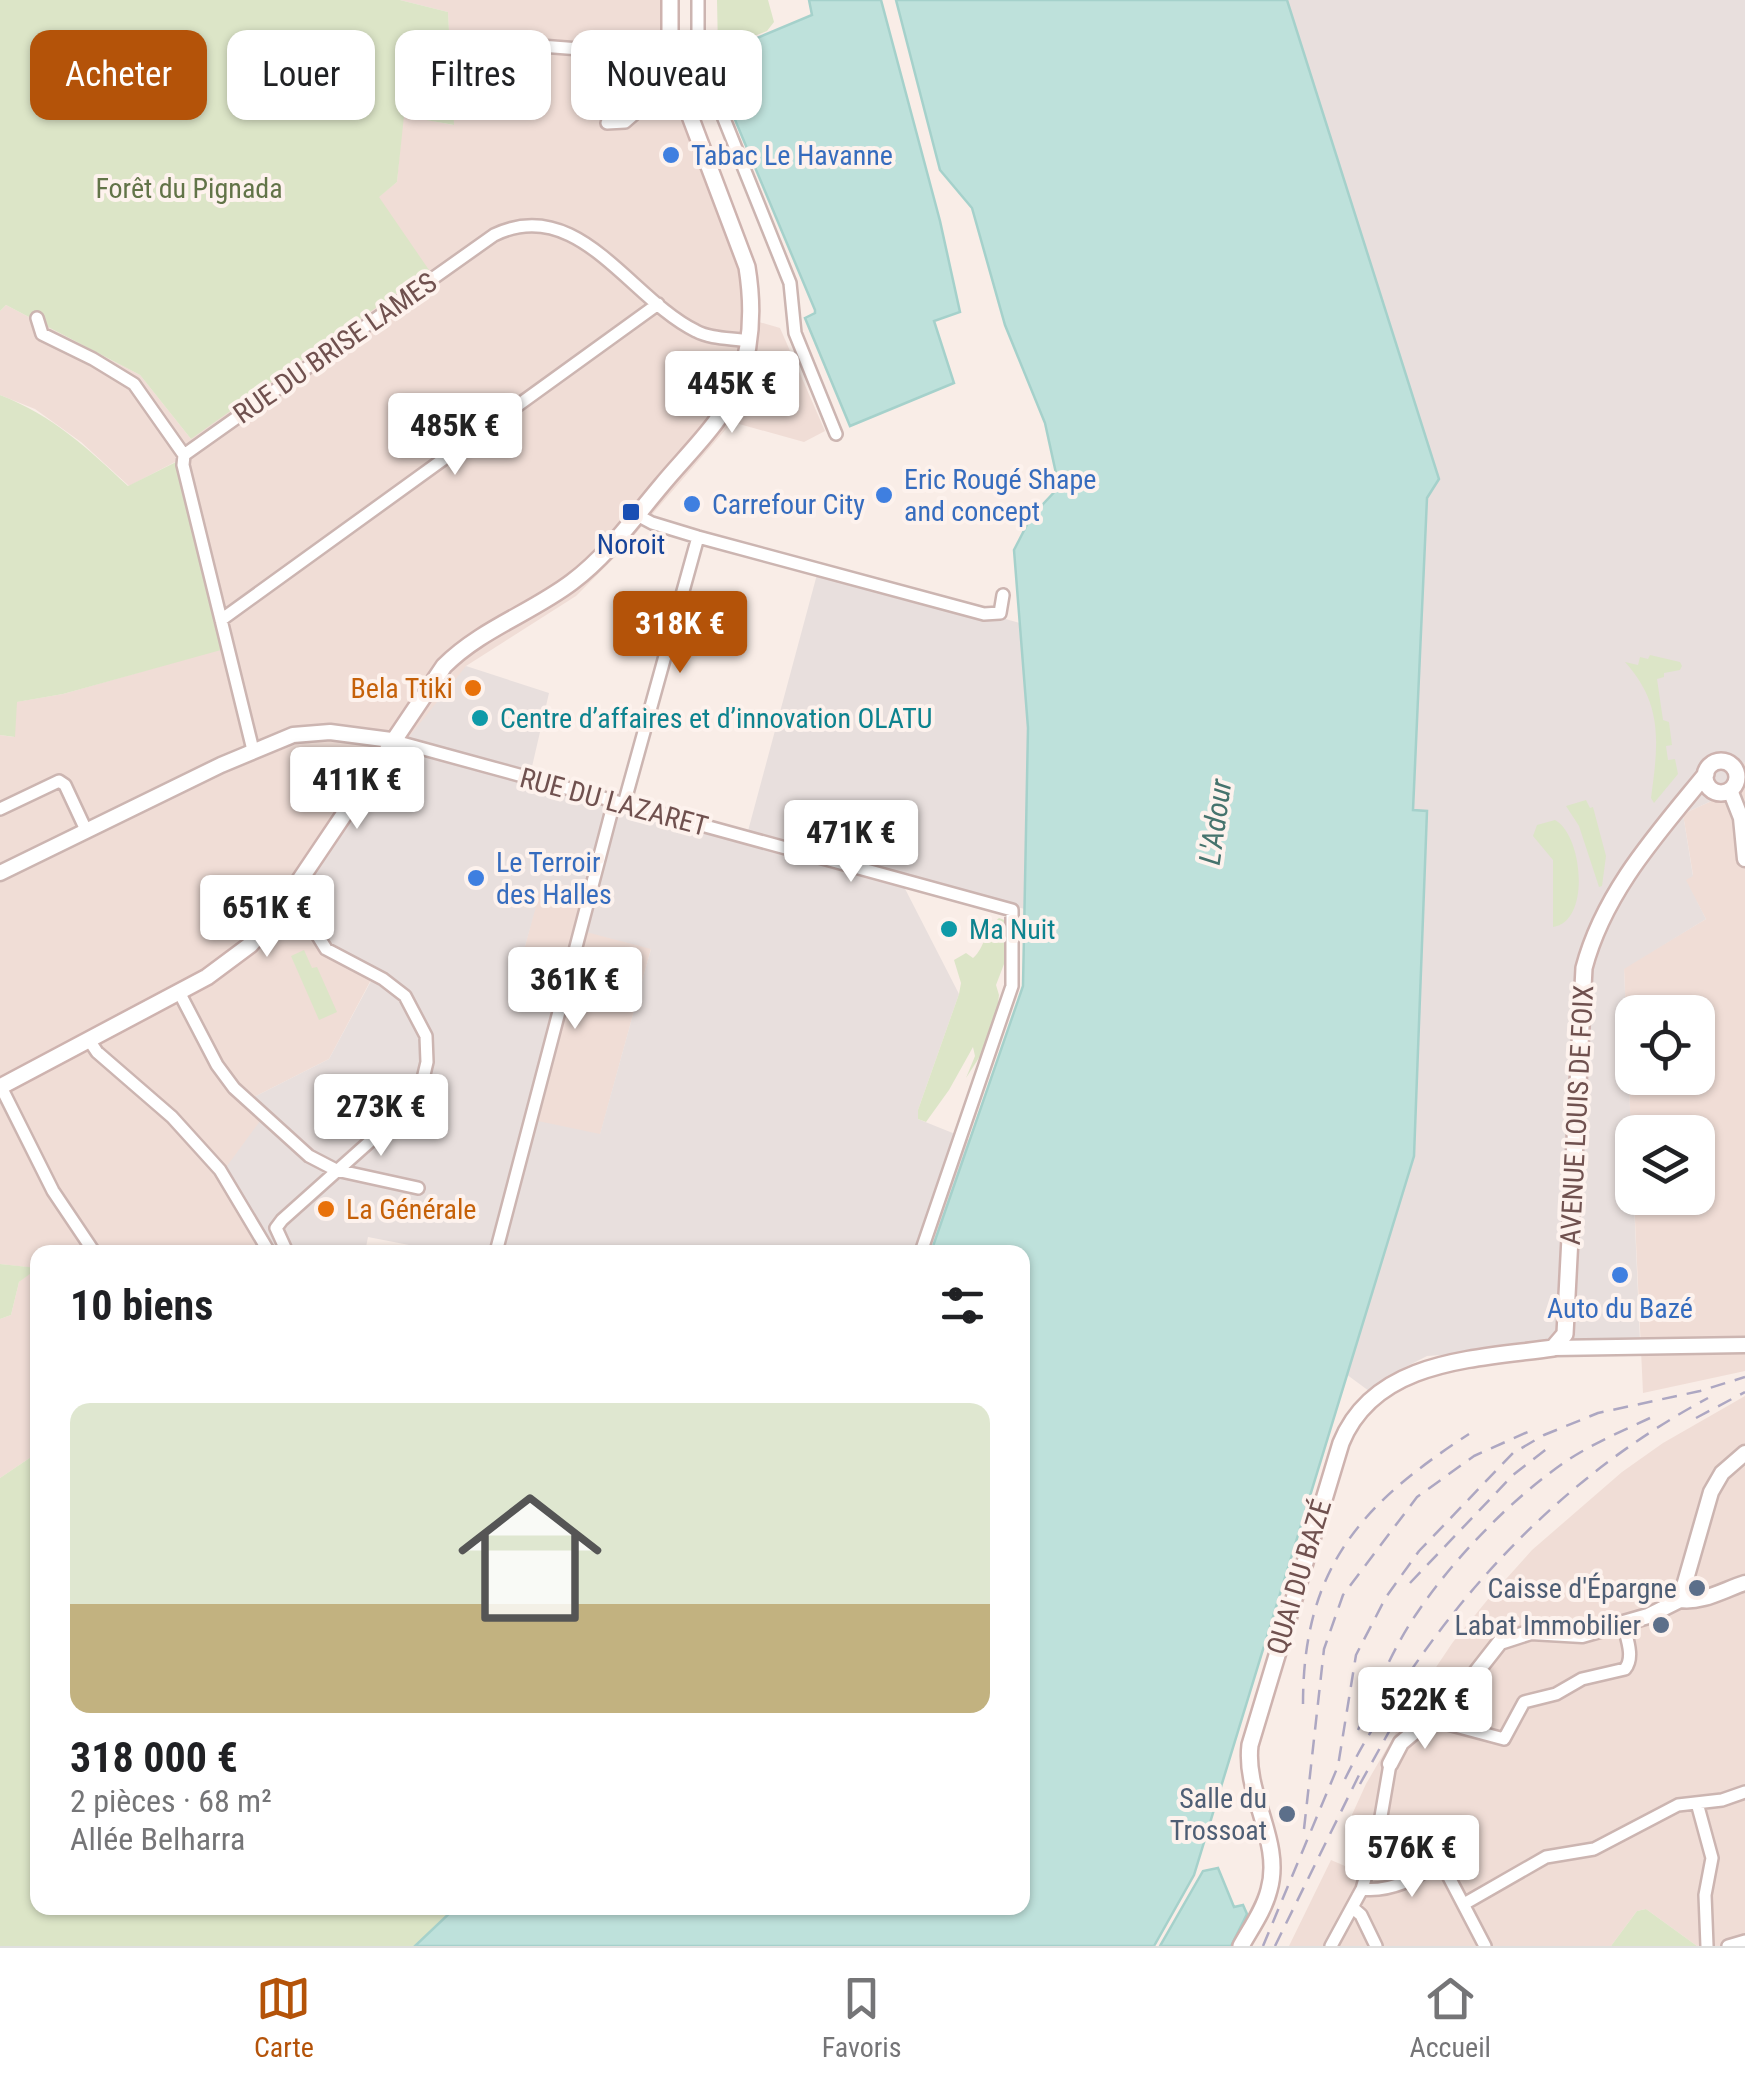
<!DOCTYPE html>
<html lang="fr">
<head>
<meta charset="utf-8">
<style>
	body { margin:0; font-family:"Roboto Condensed",sans-serif; background:#f6f6f6; color:#202124; height:100vh; display:flex; flex-direction:column; font-size:38px; white-space:nowrap }
	* { box-sizing:border-box; margin:0 }
	p { font-size:32px; color:#757577 }
	.icon { flex:none; width:55px; height:55px; fill:none; stroke:currentColor; stroke-width:2; stroke-linecap:round; stroke-linejoin:round }
	.map { position:relative; flex:1; overflow:hidden }
	.details { position:absolute; left:30px; top:1245px; width:1000px; height:670px; display:flex; flex-direction:column; background:#fff; border-radius:20px; box-shadow:0 2px 8px #0004 }
	.details>* { flex:none }
	.top-card { position:absolute; left:30px; top:30px; width:1000px; height:90px; display:flex; gap:20px }
	.tools { position:absolute; left:1615px; top:995px; display:grid; gap:20px }
	.tools a { display:grid; place-items:center; width:100px; height:100px; border-radius:20px; background:#fff; box-shadow:0 2px 8px #0004; font-size:50px }
	.price { position:absolute; translate:-50% -85px; padding:0 22px; border-radius:10px; background:#fff; color:#222; font-size:32px; line-height:65px; filter:drop-shadow(0 2px 5px #0008) }
	.price::after { content:''; position:absolute; left:50%; top:60px; width:30px; height:22px; margin-left:-15px; background:inherit; clip-path:polygon(0 0,100% 0,50% 100%) }
	.price.active { background:#b45309; color:#fff }
	ul { padding:0; list-style:none }
	li { display:grid; align-content:center; gap:20px; height:530px; padding:0 40px }
	li span { display:grid; place-items:center; height:310px; border-radius:20px; color:#555 }
	li>.icon { margin-inline-start:auto }
	span .icon { width:180px; height:180px; fill:#fffc; stroke-width:1 }
	li b { font-size:42px }
	h2 { display:flex; justify-content:space-between; align-items:center; height:120px; padding:0 40px; font-size:42px }
	.pill { padding:0 35px; border-radius:20px; background:#fff; box-shadow:0 2px 8px #0004; font-size:35px; line-height:90px }
	.pill.active { background:#b45309; color:#fff }
	.menu { display:flex; justify-content:space-around; align-items:center; height:140px; border-top:2px solid #e0e0e0; background:#fff; font-size:28px; color:#757577 }
	.menu a { display:grid; justify-items:center; gap:5px }
	.menu .active { color:#b45309 }
	.map>svg:first-child { display:block }
	.residential { fill:#f0ddd6; fill-rule:evenodd }
	.industrial { fill:#e8dfdd; fill-rule:evenodd }
	.green { fill:#dce5c7 }
	.water { fill:#bee1db; stroke:#a5d1cb; stroke-width:2.5 }
	.lines { fill:none; stroke-linecap:round; stroke-linejoin:round }
	.minor-casing { stroke:#ccb5b1; stroke-width:16 }
	.tertiary-casing { stroke:#ccb5b1; stroke-width:19 }
	.secondary-casing { stroke:#ceb3af; stroke-width:20 }
	.minor { stroke:#fff; stroke-width:11 }
	.tertiary { stroke:#fff; stroke-width:14 }
	.secondary { stroke:#fff; stroke-width:15 }
	.rail { stroke:#ada7c2; stroke-width:2.5; stroke-dasharray:15 10; stroke-linecap:butt }
	.shop-dot { fill:#3f7fe0; stroke:#fdf2ed; stroke-width:4 }
	.transit-dot { fill:#1a4fb4; stroke:#fdf2ed; stroke-width:4 }
	.food-dot { fill:#e8710a; stroke:#fdf2ed; stroke-width:4 }
	.culture-dot { fill:#0f9aa8; stroke:#fdf2ed; stroke-width:4 }
	.service-dot { fill:#5c6f8a; stroke:#fdf2ed; stroke-width:4 }
	.labels { text-anchor:middle; dominant-baseline:central; stroke-width:8; stroke-linejoin:round; paint-order:stroke }
	.shop-label { font-size:28px; fill:#366cbe; stroke:#fdf2ed; text-anchor:start }
	.park-label { font-size:28px; fill:#627448; stroke:#fdf2ed }
	.street-label { font-size:28px; fill:#70514f; stroke:#fdf2ed }
	.transit-label { font-size:28px; fill:#164399; stroke:#fdf2ed }
	.food-label { font-size:28px; fill:#c56008; stroke:#fdf2ed; text-anchor:end }
	.culture-label { font-size:28px; fill:#0d838f; stroke:#fdf2ed; text-anchor:start }
	.service-label { font-size:28px; fill:#4e5e75; stroke:#fdf2ed; text-anchor:end }
	.water-label { font-size:30px; font-style:italic; fill:#45736d; stroke:#fdf2ed }
</style>
</head>
<body>
<div class="map">
<svg width="1745" height="1946" viewBox="0 0 1745 1946">
	<rect width="100%" height="100%" fill="#f9ede7"/>
	<path class="residential" d="M400,0H664L669,74L680,113L742,263L745,318L780,328L825,431L804,442L732,422L617,555L576,596L466,666L372,978L329,1059L250,1099L263,1116L267,1235L278,1252H38L37,1453L0,1478V1319L11,1315L19,1282L36,1268L0,1264V735L14,737L16,702L63,694L221,649L175,462L129,486L81,442L35,409L0,395V311L6,305L140,375L191,439L378,197L397,182L403,115L453,125L448,12Z
		M1745,762V1371L1643,1393L1634,1198H1698V1132H1632V1161L1624,968L1706,919L1685,880L1693,875L1683,814L1729,793ZM1632,1012H1698V1078H1632Z
		M542,881L597,891L651,949L600,1135L538,1122L575,978L521,961Z
		M1745,1396V1946H1697L1646,1909L1637,1911L1611,1946H1289L1331,1860L1345,1866L1359,1837L1345,1830L1366,1784L1420,1691L1453,1642L1489,1598L1532,1550L1622,1472L1663,1443Z"/>
	<path class="industrial" d="M1287,0H1745V762L1729,793L1683,814L1693,876L1686,880L1706,919L1624,969L1640,1341L1427,1356L1392,1374L1369,1391L1346,1374L1414,1156L1427,812L1413,810L1427,498L1439,478Z
		M819,567L1020,623L1028,728L1025,909L899,877L959,994L918,1110V1119L970,1140L931,1252H445L368,1237L365,1252H278L224,1170L263,1117L250,1099L329,1059L372,979L285,915L353,806L466,666L549,693L531,771L748,831ZM543,881L596,891L586,932L651,949L600,1134L538,1121L575,977L521,961Z"/>
	<path class="green" d="M0,0H400L448,12L454,125L404,116L397,182L379,197L429,270L191,439L140,375L6,305L0,311Z
		M717,0H768L774,22L767,31L718,50Z
		M0,395C54,416 87,448 128,486L176,462L221,650L63,694L17,702L15,737L0,735Z
		M1650,655L1680,662L1682,666L1680,670L1664,673V677L1657,679L1663,720L1669,722L1672,745L1666,746L1668,760L1675,759L1678,774L1654,803L1651,798C1658,745 1664,705 1625,662L1638,665L1640,657L1648,659Z
		M1586,800L1590,808L1593,807L1606,856L1602,886L1599,887L1579,826L1566,806Z
		M1555,820C1583,835 1591,922 1553,927V860L1533,836L1537,825Z
		M999,918L1007,921L1004,944L1009,951L996,985L999,995L997,1012L982,1053L966,1078L975,1056L973,1047L949,1090L926,1122L918,1119V1110L959,994L961,983L954,960L966,953L973,958C986,947 983,931 999,918Z
		M304,950L312,968L317,967L337,1012L319,1020L291,956Z
		M0,1264L38,1268L19,1282L11,1315L0,1319Z
		M37,1453L38,1908H455L415,1946H0V1478Z
		M1646,1909L1697,1946H1611L1637,1911Z"/>
	<path class="water" d="M809,0H881L940,221L960,312L934,321L954,383L850,426L805,318L815,313V310L709,58L812,15Z
		M896,0H1287L1439,479L1427,498L1413,810L1427,811L1414,1156L1194,1875L1154,1946H415L455,1908H1022V1252H931L1023,986L1028,728L1014,550L1031,517L1059,487L1045,423L1005,325L972,208L940,170Z
		M1218,1868L1234,1907L1243,1905L1247,1914L1231,1946H1160L1203,1871Z"/>
	<g class="lines">
		<g class="minor-casing">
			<path id="minor" d="M698,0V54L790,283L795,333L836,434
				M461,40L671,56
				M595,104L640,109
				M607,123L625,122L640,109L682,99
				M37,318L42,334L93,359L134,384L184,455
				M637,515L652,523L698,537L984,614L1000,613L1003,595
				M221,620L658,304
				M391,740L1012,910V986L921,1252
				M253,750L183,465L184,455L494,235C578,194 630,299 696,331C711,339 731,338 748,341
				M624,804L698,537
				M0,809L59,781L65,785L86,830
				M286,901L305,915L326,949L383,979L405,996L426,1036L427,1062L422,1083L395,1119L282,1220L276,1228L287,1252
				M179,992L217,1065L234,1088L309,1156L336,1170L418,1188
				M89,1040L97,1052L172,1117L220,1170L269,1252
				M1,1087L53,1191L94,1252
				M496,1252L614,802
				M1429,1719L1504,1739L1524,1702L1556,1694L1582,1679L1625,1669C1635,1657 1626,1637 1623,1623
				M1697,1803L1712,1858L1705,1895L1707,1946
				M1378,1834L1429,1850L1439,1858L1485,1946
				M1362,1889C1388,1892 1423,1879 1439,1858
				M1464,1904L1546,1857L1594,1849L1678,1805L1722,1800L1745,1792
				M1353,1908L1361,1915L1376,1946
				M1331,1946L1362,1889L1378,1834L1390,1764
				M1728,1946L1745,1941"/>
		</g>
		<g class="tertiary-casing">
			<path id="tertiary" d="M1730,790L1741,818L1745,859
				M0,873L221,765L293,735L330,732L391,740
				M1553,1348L1745,1345
				M1680,1600C1703,1603 1723,1590 1745,1583
				M1390,1764L1401,1743L1460,1693L1500,1642L1531,1632L1582,1635L1648,1616L1680,1600L1711,1492L1722,1473L1745,1453"/>
		</g>
		<g class="secondary-casing">
			<path id="secondary" d="M1705 777a16 16 0 1 1 32 0a16 16 0 1 1-32 0Z
				M0,1087L207,977L250,945L277,914L444,666C481,629 531,613 572,582C607,556 634,518 661,486C688,453 724,421 739,381C752,345 753,304 747,267L676,79L670,47V0
				M1241,1946C1251,1928 1264,1910 1269,1890C1283,1841 1244,1795 1250,1745L1341,1443C1375,1359 1476,1359 1553,1348L1565,1334L1584,968C1604,892 1657,834 1706,774"/>
		</g>
		<use href="#minor" class="minor"/>
		<use href="#tertiary" class="tertiary"/>
		<use href="#secondary" class="secondary"/>
		<path class="rail" d="M1696,1418L1745,1392
			M1410,1583L1513,1475L1553,1444
			M1303,1704C1303,1568 1361,1504 1469,1434
			M1358,1730C1376,1691 1392,1649 1417,1613C1453,1559 1514,1496 1568,1460C1594,1443 1622,1431 1650,1418
			M1345,1779C1364,1740 1387,1705 1412,1669C1490,1556 1587,1463 1708,1398
			M1360,1784L1401,1710
			M1304,1829L1324,1649L1343,1595L1417,1497L1474,1456L1532,1430
			M1263,1946L1338,1766L1356,1655L1386,1597L1419,1551L1513,1453L1544,1435L1598,1413L1700,1391L1745,1377
			M1275,1946L1361,1771"/>
	</g>
	<g class="shop-dot">
		<circle cx="671" cy="155" r="10"/>
		<circle cx="884" cy="495" r="10"/>
		<circle cx="692" cy="504" r="10"/>
		<circle cx="476" cy="878" r="10"/>
		<circle cx="1620" cy="1275" r="10"/>
	</g>
	<rect class="transit-dot" x="621" y="502" width="20" height="20" rx="5"/>
	<g class="food-dot">
		<circle cx="473" cy="688" r="10"/>
		<circle cx="326" cy="1209" r="10"/>
	</g>
	<g class="culture-dot">
		<circle cx="480" cy="718" r="10"/>
		<circle cx="949" cy="929" r="10"/>
	</g>
	<g class="service-dot">
		<circle cx="1697" cy="1588" r="10"/>
		<circle cx="1661" cy="1625" r="10"/>
		<circle cx="1287" cy="1814" r="10"/>
	</g>
	<g class="labels">
		<g class="shop-label">
			<text x="691" y="155">Tabac Le Havanne</text>
			<text x="904" y="479">Eric Rougé Shape<tspan x="904" dy="32">and concept</tspan></text>
			<text x="712" y="504">Carrefour City</text>
			<text x="496" y="862">Le Terroir<tspan x="496" dy="32">des Halles</tspan></text>
			<text x="1620" y="1308" text-anchor="middle">Auto du Bazé</text>
		</g>
		<g class="park-label">
			<text x="189" y="188">Forêt du Pignada</text>
		</g>
		<g class="street-label">
			<text transform="translate(335 348) rotate(-35)">RUE DU BRISE LAMES</text>
			<text transform="translate(614 802) rotate(15)">RUE DU LAZARET</text>
			<text transform="translate(1577 1115) rotate(-87)">AVENUE LOUIS DE FOIX</text>
			<text transform="translate(1299 1577) rotate(-73)">QUAI DU BAZÉ</text>
		</g>
		<g class="transit-label">
			<text x="631" y="544">Noroit</text>
		</g>
		<g class="food-label">
			<text x="453" y="688">Bela Ttiki</text>
			<text x="346" y="1209" text-anchor="start">La Générale</text>
		</g>
		<g class="culture-label">
			<text x="500" y="718">Centre d’affaires et d’innovation OLATU</text>
			<text x="969" y="929">Ma Nuit</text>
		</g>
		<g class="service-label">
			<text x="1677" y="1588">Caisse d'Épargne</text>
			<text x="1641" y="1625">Labat Immobilier</text>
			<text x="1267" y="1798">Salle du<tspan x="1267" dy="32">Trossoat</tspan></text>
		</g>
		<g class="water-label">
			<text transform="translate(1215 822) rotate(-82)">L'Adour</text>
		</g>
	</g>
</svg>
<div class="tools">
<a><svg class="icon" aria-label="locate" viewBox="0 0 24 24"><circle cx="12" cy="12" r="6"/><path d="M12 2v4M12 18v4M2 12h4M18 12h4"/></svg></a>
<a><svg class="icon" aria-label="layers" viewBox="0 0 24 24"><path d="M12 4l9 5-9 5-9-5zM3 14l9 5 9-5"/></svg></a>
</div>
<b class="price" style="left:732px;top:436px">445K €</b>
<b class="price" style="left:455px;top:478px">485K €</b>
<b class="price active" style="left:680px;top:676px">318K €</b>
<b class="price" style="left:357px;top:832px">411K €</b>
<b class="price" style="left:851px;top:885px">471K €</b>
<b class="price" style="left:267px;top:960px">651K €</b>
<b class="price" style="left:575px;top:1032px">361K €</b>
<b class="price" style="left:381px;top:1159px">273K €</b>
<b class="price" style="left:1425px;top:1752px">522K €</b>
<b class="price" style="left:1412px;top:1900px">576K €</b>
<div class="top-card">
<a class="pill active">Acheter</a>
<a class="pill">Louer</a>
<a class="pill">Filtres</a>
<a class="pill">Nouveau</a>
</div>
<section class="details">
<h2>10 biens<svg class="icon" aria-label="filters" viewBox="0 0 24 24"><path d="M4 7h16M4 17h16"/><circle cx="9" cy="7" r="2"/><circle cx="15" cy="17" r="2"/></svg></h2>
<ul>
<li><span style="background:linear-gradient(#dfe7d0 65%,#c2b280 0)"><svg class="icon" aria-label="home" viewBox="0 0 24 24"><path d="M3 11l9-7 9 7M6 9v11h12V9"/></svg></span><div><b>318 000 €</b><p>2 pièces · 68 m²</p><p>Allée Belharra</p></div></li>
</ul>
</section>
</div>
<nav class="menu">
<a class="active"><svg class="icon" aria-label="map" viewBox="0 0 24 24"><path d="M3 6l6-2 6 2 6-2v14l-6 2-6-2-6 2zM9 4v14M15 6v14"/></svg>Carte</a>
<a><svg class="icon" aria-label="saved" viewBox="0 0 24 24"><path d="M7 4h10v16l-5-4-5 4z"/></svg>Favoris</a>
<a><svg class="icon" aria-label="home" viewBox="0 0 24 24"><path d="M3 11l9-7 9 7M6 9v11h12V9"/></svg>Accueil</a>
</nav>
</body>
</html>
